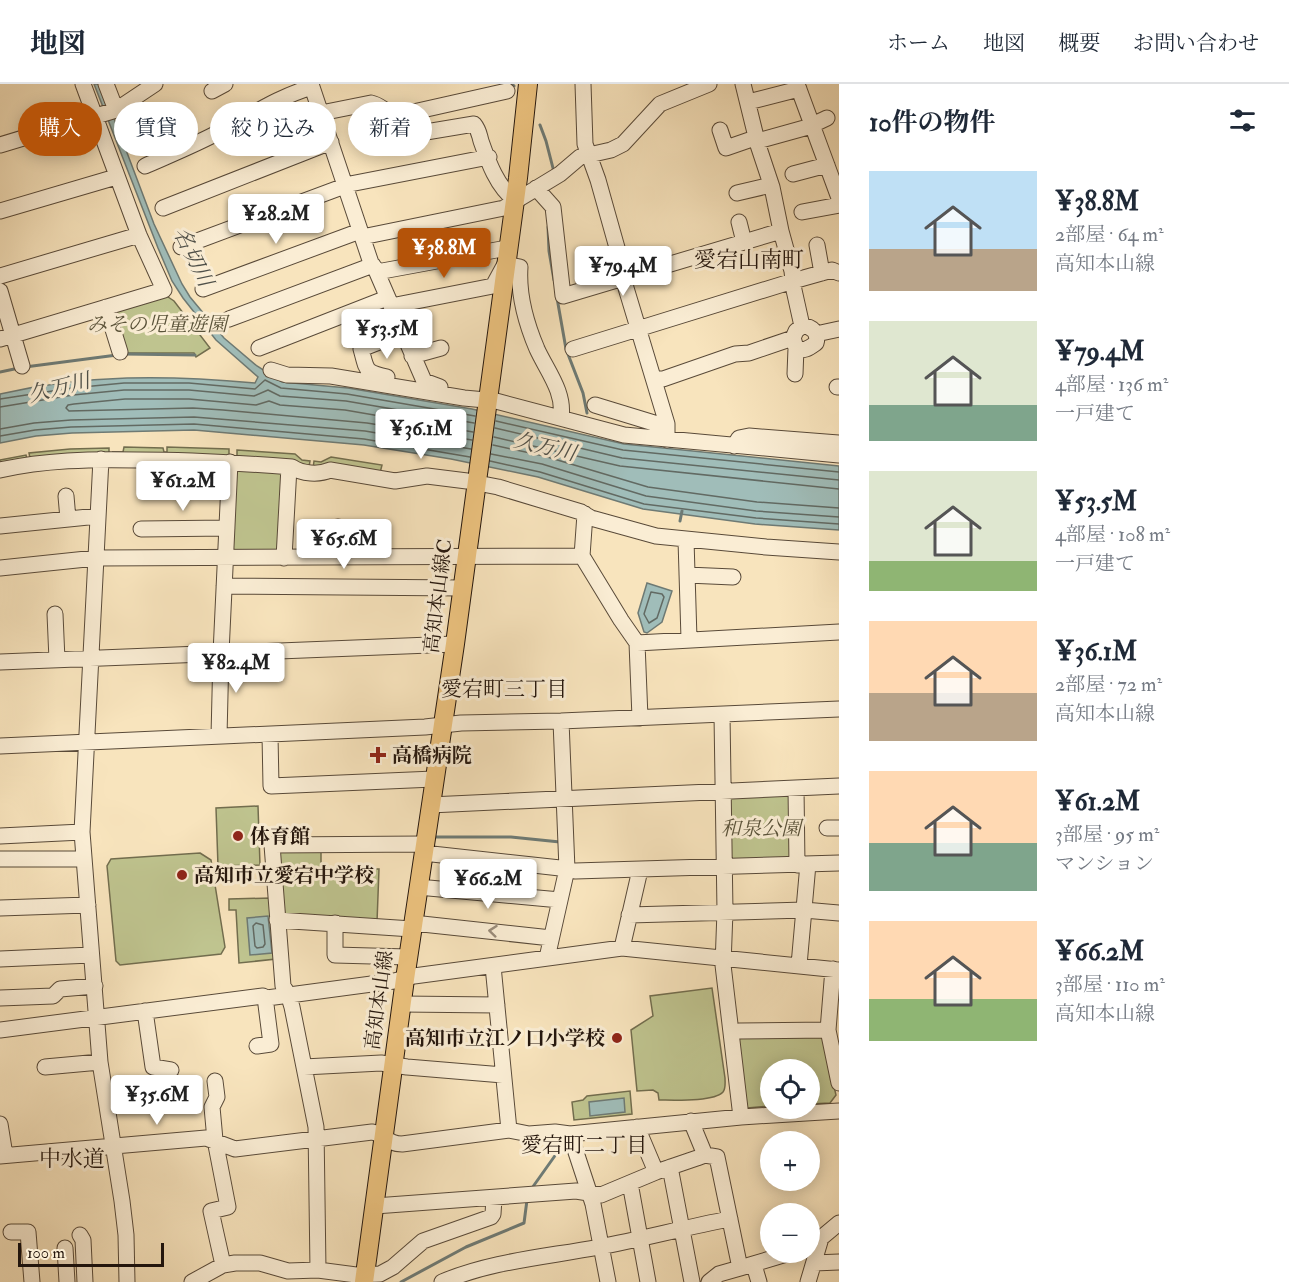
<!DOCTYPE html>
<html lang="ja">
<head>
<meta charset="utf-8">
<style>
	body { margin:0; font-family:"IM FELL Double Pica","Noto Serif JP",serif; background:#f2f2f3; color:#1f2937; height:100vh; display:flex; flex-direction:column; font-size:22px; white-space:nowrap }
	* { box-sizing:border-box; margin:0 }
	p { font-size:20px; color:#747a83 }
	.icon { flex:none; width:33px; height:33px; fill:none; stroke:currentColor; stroke-width:2; stroke-linecap:round; stroke-linejoin:round }
	.map { position:relative; flex:1; overflow:hidden }
	.drawer { display:flex; flex-direction:column; background:#fff; width:450px }
	.drawer>* { flex:none }
	.banner { position:absolute; left:18px; top:18px; width:570px; height:54px; display:flex; gap:12px }
	.tools { position:absolute; left:760px; top:975px; display:grid; gap:12px }
	.tools a { display:grid; place-items:center; width:60px; height:60px; border-radius:50%; background:#fff; box-shadow:0 3px 15px #0003; font-size:30px }
	.scale { position:absolute; left:18px; bottom:15px; width:146px; box-sizing:border-box; padding-left:6px; border:3px solid #24160d; border-top:0; font-size:16px; line-height:21px; white-space:nowrap; color:#24160d; -webkit-text-stroke:4px #faedd4; paint-order:stroke }
	.price { position:absolute; translate:-50% -51px; padding:0 14px; border-radius:6px; background:#fff; color:#222; font-size:20px; line-height:39px; filter:drop-shadow(0 2px 3px #0008) }
	.price::after { content:''; position:absolute; left:50%; top:36px; width:18px; height:14px; margin-left:-9px; background:inherit; clip-path:polygon(0 0,100% 0,50% 100%) }
	.price.on { background:#b45309; color:#fff }
	ul { padding:0; list-style:none }
	li { display:flex; align-items:center; gap:18px; height:150px; padding:0 30px }
	li span { display:grid; place-items:center; flex:none; width:168px; height:120px; border-radius:0px; color:#555 }
	li>.icon { margin-inline-start:auto }
	span .icon { width:72px; height:72px; fill:#fffc; stroke-width:1 }
	li b { font-size:26px }
	h2 { display:flex; justify-content:space-between; align-items:center; height:72px; padding:0 30px; font-size:26px }
	.tag { padding:0 21px; border-radius:27px; background:#fff; box-shadow:0 3px 15px #0003; font-size:21px; line-height:54px }
	.tag.on { background:#b45309; color:#fff }
	header { display:flex; align-items:center; gap:36px; box-sizing:border-box; height:84px; padding:0 30px; background:#fff; border-bottom:2px solid #e0e1e3 }
	header strong { font-size:28px }
	nav { display:flex; gap:33px; margin-inline-start:auto; font-size:21px }
	main { display:flex; flex:1; min-height:0 }
	.map>svg:first-child { display:block }
	.green { fill:#bfc48f; stroke:#726d4e; stroke-width:1.5 }
	.water { fill:#a0bdb9; stroke:#6e7a74; stroke-width:1.5 }
	.lines { fill:none; stroke-linecap:round; stroke-linejoin:round }
	.shore { stroke:#626a63; stroke-width:1.5 }
	.stream { stroke:#6e7a74; stroke-width:3 }
	.minor-casing { stroke:#594a39; stroke-width:17 }
	.major-casing { stroke:#24160d; stroke-width:20 }
	.minor { stroke:#faedd4; stroke-width:15 }
	.major { stroke:#ecc27e; stroke-width:18 }
	.oneway { stroke:#9a8c7a }
	.poi-dot { fill:#8f2418; stroke:#faedd4; stroke-width:2 }
	.labels { text-anchor:middle; dominant-baseline:central; stroke-width:6; stroke-linejoin:round; paint-order:stroke }
	.park-label { font-size:20px; font-style:italic; fill:#5a533a; stroke:#faedd4 }
	.street-label { font-size:20px; fill:#24160d; stroke:#faedd4 }
	.poi-label { font-size:20px; font-weight:bold; fill:#24160d; stroke:#faedd4; text-anchor:start }
	.water-label { font-size:21px; font-style:italic; fill:#4f5049; stroke:#faedd4 }
	.neighbourhood-label { font-size:21px; fill:#24160d; stroke:#faedd4 }
	.quarter-label { font-size:22px; fill:#24160d; stroke:#faedd4 }
</style>
</head>
<body>
<header>
<strong>地図</strong>
<nav><a>ホーム</a><a>地図</a><a>概要</a><a>お問い合わせ</a></nav>
</header>
<main>
<div class="map">
<svg width="839" height="1198" viewBox="0 0 839 1198">
	<rect width="100%" height="100%" fill="#f8e4bd"/>
	<filter id="stains"><feTurbulence type="fractalNoise" baseFrequency=".00333" numOctaves="4"/><feColorMatrix values="0 0 0 0 .2 0 0 0 0 .09 0 0 0 0 .02 0 0 0 .5 -.17"/></filter>
	<radialGradient id="worn" r=".72"><stop offset=".6" stop-color="#630" stop-opacity="0"/><stop offset="1" stop-color="#630" stop-opacity=".3"/></radialGradient>
	<path class="green" d="M162,209L174,217L210,264L196,273L194,269H123L113,225Z
		M124,363L163,364L164,368H167V363L229,365V374L112,368H123Z
		M109,364V371L0,383V376L26,371L27,375L30,374L29,369L70,365Z
		M237,366L295,370L302,376L310,377L309,383L237,373Z
		M331,373L382,381L380,389L313,385L314,377L321,378Z
		M235,387H283V467H231Z
		M791,709L794,773L734,778L730,774L728,716L732,712Z
		M258,722L260,781L218,782L216,724Z
		M321,765V785H379L377,838L285,832L278,770L281,766Z
		M200,769L211,776L225,863L221,870L120,881L116,877L107,782L111,775Z
		M271,814L276,875L239,879L236,826H229V815Z
		M712,904L725,994C725,999 726,1004 723,1008C714,1018 673,1016 659,1016L658,1009L653,1006L637,1007L631,946L653,932L650,912Z
		M821,948L836,1011L830,1019L810,1020V986H771V1022L747,1024L738,950Z
		M630,1007L632,1030L574,1036L572,1018L583,1016L587,1012Z"/>
	<path class="water" d="M94,0H101L154,140L182,200L190,213L224,254L257,282L282,298L348,304L472,325L624,360L839,382V446L755,440L643,425L538,393L451,375L364,361L194,346L72,349L36,352L0,359V310C86,290 168,291 255,299L258,293L216,256L183,214L172,197L158,164Z
		M647,499L672,507L662,538L647,549L644,548L638,529Z
		M268,832L272,869L250,871L247,834Z
		M624,1014L625,1028L590,1032L589,1018Z"/>
	<g class="lines">
		<path class="shore" d="M0,315L72,304L124,299H189L255,305L265,296L281,304L347,310L475,332
			M0,323L73,311L124,306H189L254,312L268,306L280,312L346,317L474,339
			M496,337L623,366L839,388
			M495,344L622,374L839,396
			M0,345L34,339L71,336L194,333L365,347L471,365
			M0,352L35,346L71,343L194,340L364,355L470,373
			M494,353L620,382L839,405
			M472,356L367,339L223,326L193,324L69,327L66,324L68,321L74,320L125,315H189L256,321L269,317L280,321L345,326L473,348
			M493,361L544,372L648,403L757,418L839,424
			M491,370L542,380L646,412L756,427L839,433
			M490,377L540,388L644,420L756,434L839,440
			M651,508L662,510L664,513L657,534L649,539L644,530Z
			M256,839L263,841L265,860L263,863L257,864L255,862L253,842Z"/>
		<path class="stream" d="M512,0L514,2
			M540,41L546,57L554,88
			M548,143L549,167L554,196
			M557,214L566,265L583,309L587,329
			M124,270L195,271
			M25,283L117,271
			M0,288L19,284
			M680,437L682,427
			M436,753H511L560,758
			M532,1104L564,1059
			M401,1198L466,1163L524,1139L527,1116"/>
		<g class="minor-casing">
			<path id="minor" d="M106,0L116,26
				M311,0L371,179L375,184L424,297L440,303
				M583,0L585,60L598,96L623,185L626,204L667,340V356
				M797,0L839,114
				M212,7L225,0
				M748,18L799,5
				M321,29L371,19C382,21 388,32 400,31L507,7
				M720,46L726,64L752,55L761,56L808,43L827,34
				M408,51L474,40C479,46 479,50 481,57C488,77 497,103 515,116
				M0,61L116,26L155,0
				M145,82C170,71 197,60 221,47C252,31 278,13 312,3
				M793,90L827,81
				M536,104L553,123L563,212L781,147
				M737,109L771,101
				M163,124L331,58
				M0,127L116,93
				M802,128L839,121
				M739,138L744,158
				M362,153L504,124L560,90L580,73L611,66L623,60L660,20L709,0
				M817,161L822,189
				M181,163L350,100L489,73
				M377,188L507,164
				M0,192L139,151
				M203,205L360,147
				M0,207L22,282
				M391,222L493,202L505,180L520,183C518,211 526,239 537,265C547,287 565,308 561,334
				M106,223L120,268
				M229,235L373,181
				M816,250L839,245
				M793,254L796,264C804,268 809,264 816,259C819,249 812,242 802,242
				M0,255L164,206L139,151L83,0
				M259,264L387,214
				M573,265L793,197L832,186L839,189
				M412,272L441,264
				M271,286L287,291L331,292L464,314L496,317L624,351L839,371
				M795,290L796,264
				M387,293C364,288 367,286 361,265L402,249
				M654,295H663L735,270L749,269L793,254L796,247L802,242L794,206L792,187L781,147L772,103L758,61L743,0
				M837,303H839
				M595,321L667,343
				M734,362L739,354L749,352L839,359
				M101,375L82,748L100,978L122,1117L126,1151L127,1198
				M0,386C45,376 90,375 137,376C189,376 240,379 292,383C302,390 319,391 330,386L395,397L427,392L467,397L498,403L581,428L591,434L656,452L766,463L839,468
				M66,412L68,435
				M585,430L582,472L621,536L637,559L640,634
				M0,442L98,432
				M338,443V473
				M141,445L227,444
				M686,456L689,555
				M284,474L289,383
				M0,484L96,474L582,472
				M687,491L733,493
				M224,502L462,504
				M55,530L57,576
				M637,559L839,548
				M0,578L455,560
				M722,631L725,827L723,881L741,1033
				M270,651L271,702L434,695
				M219,652L221,569L230,378
				M0,662L425,643L461,639L561,637L839,625
				M796,704L797,781
				M430,721L839,702
				M827,744H839
				M0,752L82,748
				M423,769L560,784L575,787L839,779
				M0,775H84
				M418,803L560,816
				M0,824L88,821
				M629,831L804,826L839,829
				M277,836L412,845
				M335,839V871L408,873
				M413,839L551,854
				M622,864L640,786
				M547,874L567,785L561,637
				M0,875L91,871
				M799,881L808,780
				M493,882L509,1046
				M833,885L828,946L839,999
				M0,914L53,912L60,905L95,902
				M401,920L497,921
				M145,927L153,983L171,986
				M0,946L263,912L267,914L394,897L414,892L622,864L839,886
				M739,947L828,946
				M257,962L271,960L265,913
				M45,983L100,978
				M304,983L381,979L407,983L503,991
				M215,997L217,1013L212,1023L215,1056L228,1123L211,1127L223,1181
				M691,1037L705,1071
				M0,1040L5,1071
				M637,1043L656,1088
				M570,1050L593,1120L608,1198
				M0,1072L206,1054L235,1065L372,1048C385,1050 387,1060 402,1060L509,1046L529,1050L555,1048L570,1050L741,1033L839,1027
				M670,1083L692,1198
				M630,1099L648,1198
				M375,1122L576,1107L601,1111L656,1088L697,1074L705,1071L717,1073L740,1184L793,1168
				M11,1148H28L32,1198
				M80,1151L83,1156L85,1198
				M65,1164L67,1198
				M814,1179L839,1178
				M754,1181L759,1198
				M318,1186L316,1043L292,923L288,910L283,902L272,761L424,760
				M192,1198L223,1181L235,1179H260L288,1187L318,1186L356,1191L380,1190L393,1183L423,1157L491,1133L493,1130L494,1114
				M442,1198C491,1177 546,1173 599,1163C643,1155 686,1143 730,1135
				M709,1198L719,1190L740,1184
				M808,1198L821,1154L839,1139"/>
		</g>
		<g class="major-casing">
			<path id="major" d="M364,1198L405,895L455,560L518,94L528,0"/>
		</g>
		<use href="#minor" class="minor"/>
		<use href="#major" class="major"/>
	</g>
	<defs><path id="oneway-chevron" d="M-2-3.5L2.5 0L-2 3.5" fill="none" stroke-width="1.6" stroke-linecap="round" stroke-linejoin="round" transform="scale(1.5)"/></defs>
	<use class="oneway" href="#oneway-chevron" transform="translate(493 847) rotate(-174)"/>
	<g class="poi-dot">
		<path d="M375 662h6v6h6v6h-6v6h-6v-6h-6v-6h6z"/>
		<circle cx="238" cy="752" r="6"/>
		<circle cx="182" cy="791" r="6"/>
		<circle cx="617" cy="954" r="6"/>
	</g>
	<g class="labels">
		<g class="park-label">
			<text x="157" y="240">みその児童遊園</text>
			<text x="761" y="744">和泉公園</text>
		</g>
		<g class="street-label">
			<text transform="translate(438 512) rotate(-83)">高知本山線C</text>
			<text transform="translate(379 916) rotate(-82)">高知本山線</text>
		</g>
		<g class="poi-label">
			<text x="392" y="671">高橋病院</text>
			<text x="250" y="752">体育館</text>
			<text x="194" y="791">高知市立愛宕中学校</text>
			<text x="605" y="954" text-anchor="end">高知市立江ノ口小学校</text>
		</g>
		<g class="water-label">
			<text transform="translate(193 173) rotate(64)">名切川</text>
			<text transform="translate(59 304) rotate(-14)">久万川</text>
			<text transform="translate(545 363) rotate(13)">久万川</text>
		</g>
		<g class="neighbourhood-label">
			<text x="504" y="605">愛宕町三丁目</text>
			<text x="584" y="1061">愛宕町二丁目</text>
		</g>
		<g class="quarter-label">
			<text x="749" y="176">愛宕山南町</text>
			<text x="72" y="1075">中水道</text>
		</g>
	</g>
	<rect width="100%" height="100%" filter="url(#stains)"/>
	<rect width="100%" height="100%" fill="url(#worn)"/>
</svg>
<div class="tools">
<a><svg class="icon" aria-label="locate" viewBox="0 0 24 24"><circle cx="12" cy="12" r="6"/><path d="M12 2v4M12 18v4M2 12h4M18 12h4"/></svg></a>
<a>+</a>
<a>−</a>
</div>
<div class="scale">100 m</div>
<b class="price" style="left:276px;top:161px">¥28.2M</b>
<b class="price on" style="left:444px;top:195px">¥38.8M</b>
<b class="price" style="left:623px;top:213px">¥79.4M</b>
<b class="price" style="left:387px;top:276px">¥53.5M</b>
<b class="price" style="left:421px;top:376px">¥36.1M</b>
<b class="price" style="left:183px;top:428px">¥61.2M</b>
<b class="price" style="left:344px;top:486px">¥65.6M</b>
<b class="price" style="left:236px;top:610px">¥82.4M</b>
<b class="price" style="left:488px;top:826px">¥66.2M</b>
<b class="price" style="left:157px;top:1042px">¥35.6M</b>
<div class="banner">
<a class="tag on">購入</a>
<a class="tag">賃貸</a>
<a class="tag">絞り込み</a>
<a class="tag">新着</a>
</div>
</div>
<section class="drawer">
<h2>10件の物件<svg class="icon" aria-label="filters" viewBox="0 0 24 24"><path d="M4 7h16M4 17h16"/><circle cx="9" cy="7" r="2"/><circle cx="15" cy="17" r="2"/></svg></h2>
<ul>
<li><span style="background:linear-gradient(#bfe0f5 65%,#b9a48a 0)"><svg class="icon" aria-label="home" viewBox="0 0 24 24"><path d="M3 11l9-7 9 7M6 9v11h12V9"/></svg></span><div><b>¥38.8M</b><p>2部屋 · 64 m²</p><p>高知本山線</p></div></li>
<li><span style="background:linear-gradient(#dfe7d0 70%,#7fa58c 0)"><svg class="icon" aria-label="home" viewBox="0 0 24 24"><path d="M3 11l9-7 9 7M6 9v11h12V9"/></svg></span><div><b>¥79.4M</b><p>4部屋 · 136 m²</p><p>一戸建て</p></div></li>
<li><span style="background:linear-gradient(#dfe7d0 75%,#8fb573 0)"><svg class="icon" aria-label="home" viewBox="0 0 24 24"><path d="M3 11l9-7 9 7M6 9v11h12V9"/></svg></span><div><b>¥53.5M</b><p>4部屋 · 108 m²</p><p>一戸建て</p></div></li>
<li><span style="background:linear-gradient(#ffd9b3 60%,#b9a48a 0)"><svg class="icon" aria-label="home" viewBox="0 0 24 24"><path d="M3 11l9-7 9 7M6 9v11h12V9"/></svg></span><div><b>¥36.1M</b><p>2部屋 · 72 m²</p><p>高知本山線</p></div></li>
<li><span style="background:linear-gradient(#ffd9b3 60%,#7fa58c 0)"><svg class="icon" aria-label="home" viewBox="0 0 24 24"><path d="M3 11l9-7 9 7M6 9v11h12V9"/></svg></span><div><b>¥61.2M</b><p>3部屋 · 95 m²</p><p>マンション</p></div></li>
<li><span style="background:linear-gradient(#ffd9b3 65%,#8fb573 0)"><svg class="icon" aria-label="home" viewBox="0 0 24 24"><path d="M3 11l9-7 9 7M6 9v11h12V9"/></svg></span><div><b>¥66.2M</b><p>3部屋 · 110 m²</p><p>高知本山線</p></div></li>
</ul>
</section>
</main>
</body>
</html>
